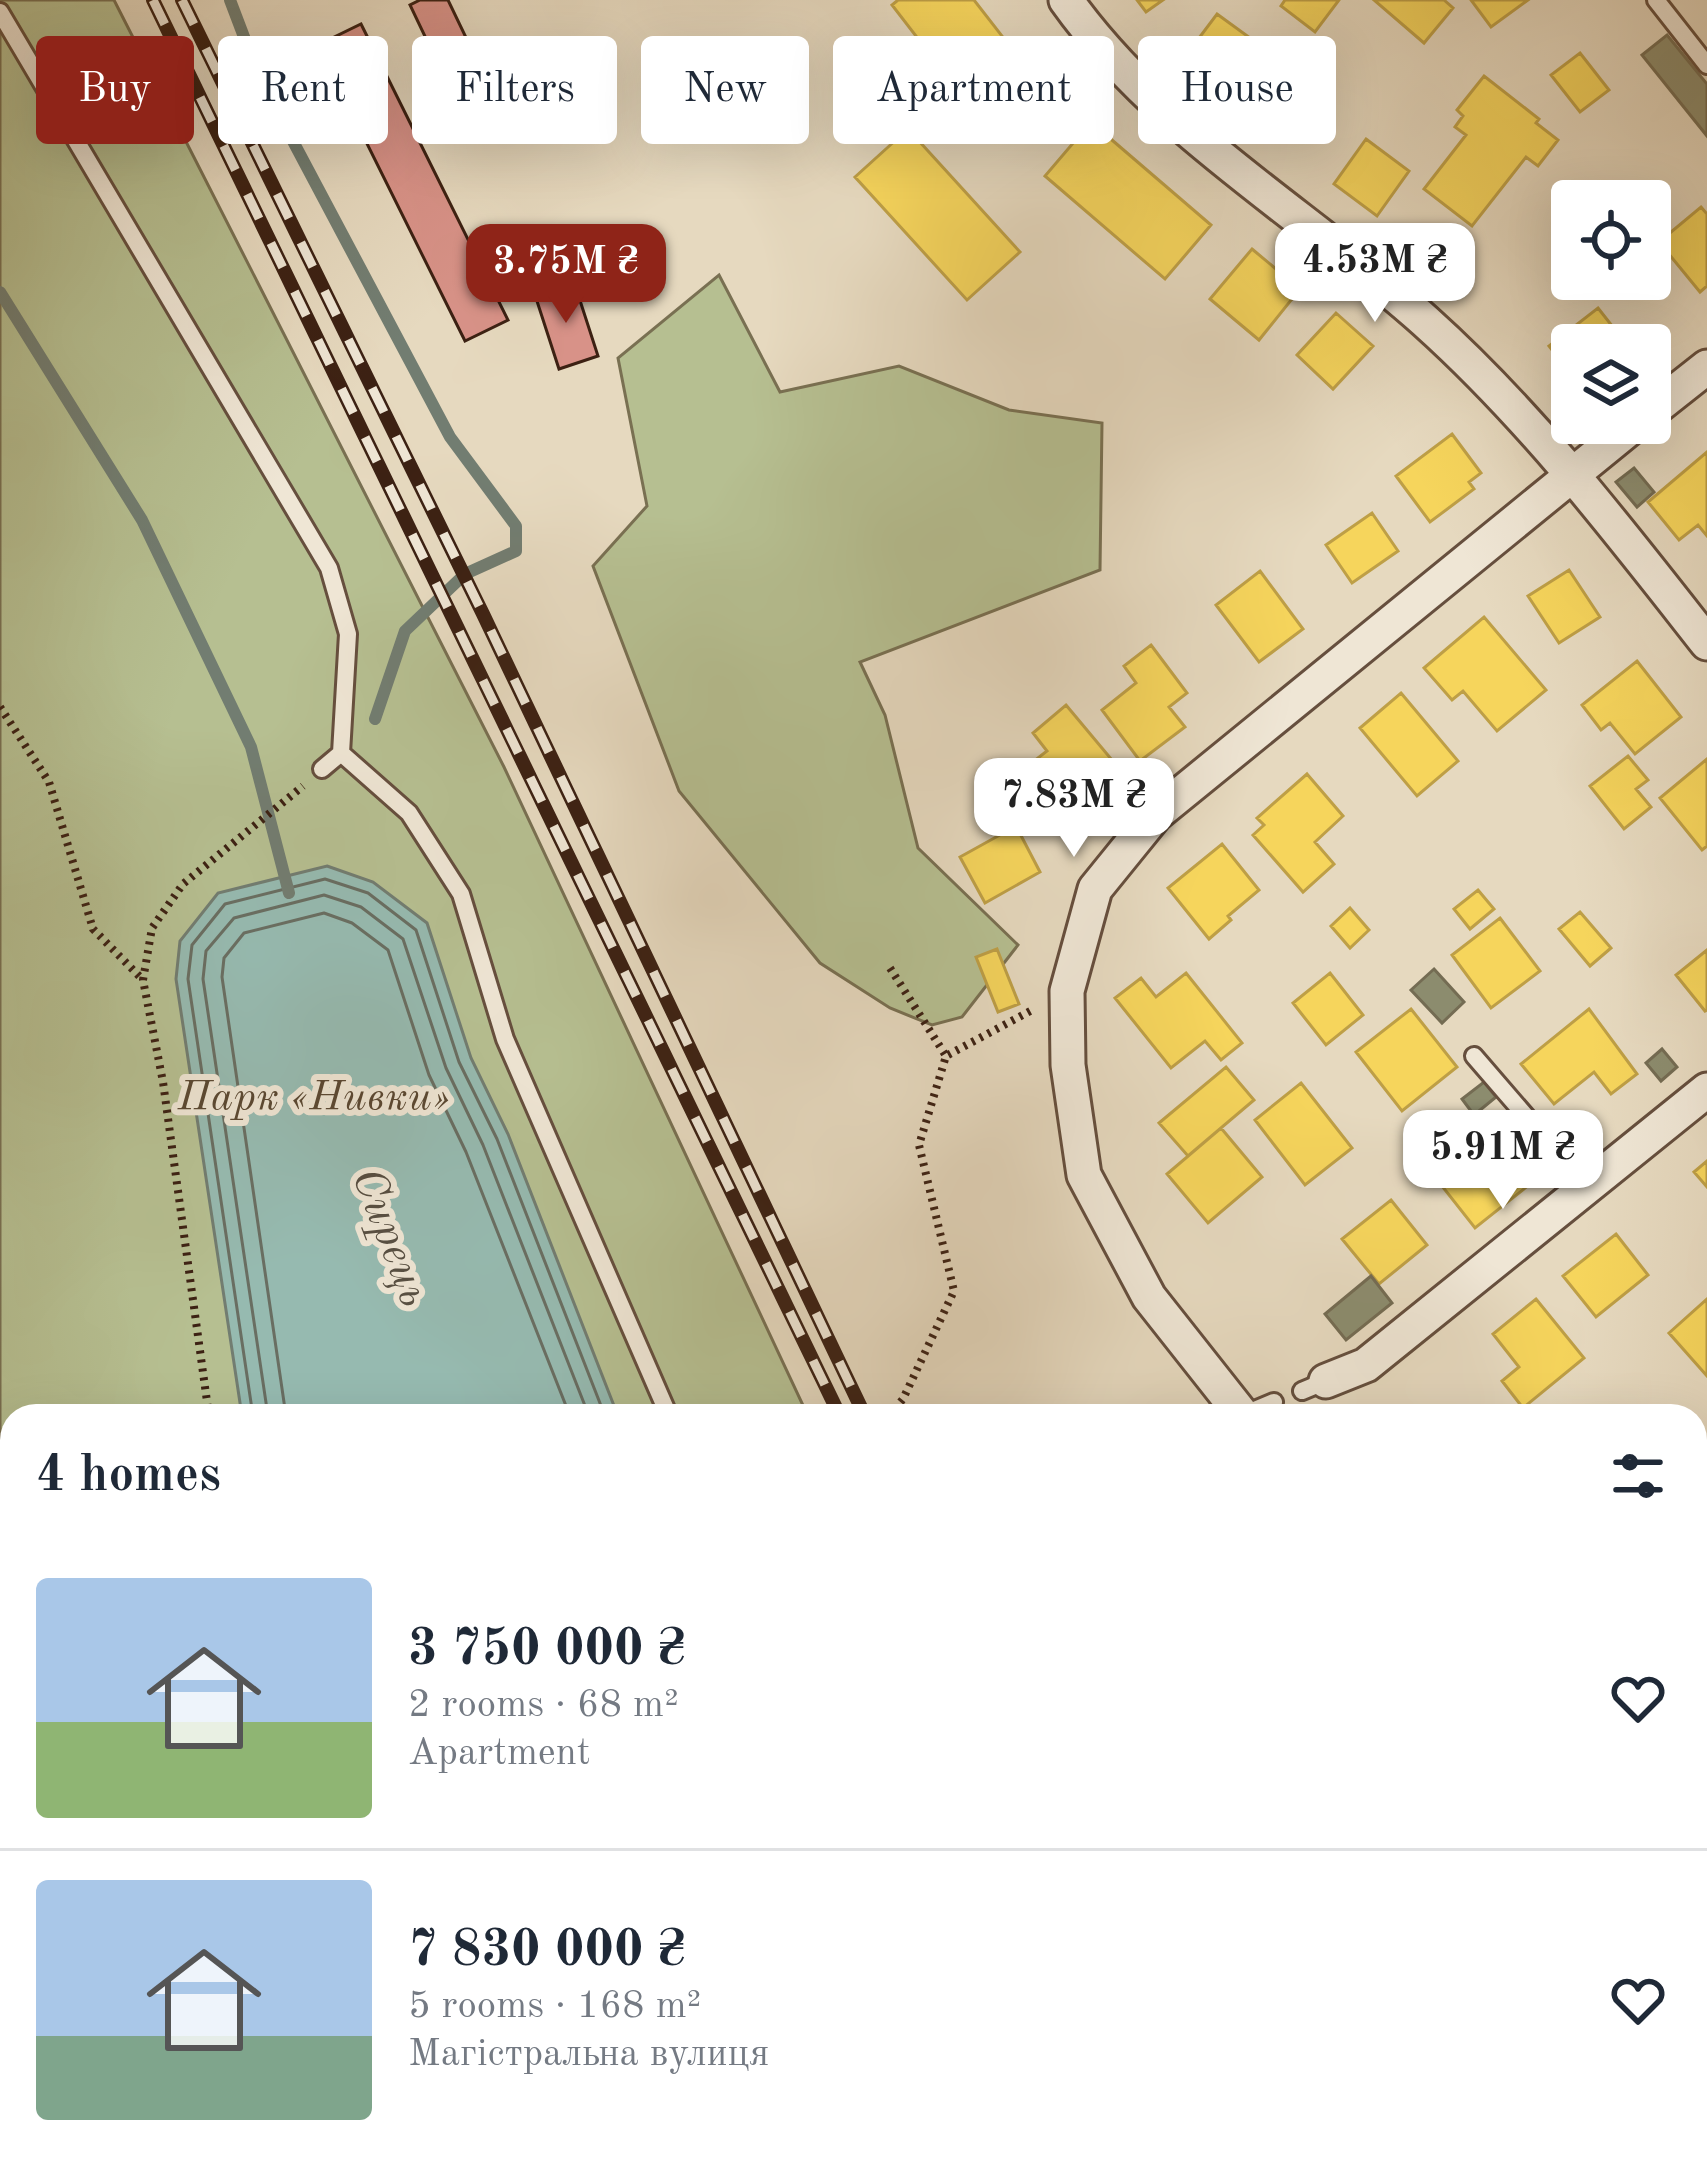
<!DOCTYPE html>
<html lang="en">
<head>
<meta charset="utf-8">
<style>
	body { margin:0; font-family:"Old Standard TT",serif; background:#f2f2f3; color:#1f2937; height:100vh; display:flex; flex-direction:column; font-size:45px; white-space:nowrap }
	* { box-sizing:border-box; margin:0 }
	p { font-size:39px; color:#747a83 }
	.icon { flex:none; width:66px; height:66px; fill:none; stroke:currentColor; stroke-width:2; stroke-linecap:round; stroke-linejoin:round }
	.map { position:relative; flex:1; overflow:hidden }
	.panel { position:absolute; left:0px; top:1404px; width:1707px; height:768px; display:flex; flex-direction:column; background:#fff; border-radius:36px 36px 0 0; box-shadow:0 12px 48px #0002 }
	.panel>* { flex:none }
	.banner { position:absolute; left:36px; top:36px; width:1635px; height:108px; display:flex; gap:24px }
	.controls { position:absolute; left:1551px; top:180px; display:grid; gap:24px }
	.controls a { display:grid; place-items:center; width:120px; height:120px; border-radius:12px; background:#fff; box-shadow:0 12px 48px #0002; font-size:60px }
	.price { position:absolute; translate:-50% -102px; padding:0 27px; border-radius:24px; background:#fff; color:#222; font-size:39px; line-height:78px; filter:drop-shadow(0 3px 6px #0008) }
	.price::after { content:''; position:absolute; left:50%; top:72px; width:36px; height:27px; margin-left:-18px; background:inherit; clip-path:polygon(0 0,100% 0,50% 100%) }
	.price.selected { background:#8f2418; color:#fff }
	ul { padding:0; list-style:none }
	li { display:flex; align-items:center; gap:36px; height:300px; padding:0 36px }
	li+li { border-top:3px solid #e0e1e3 }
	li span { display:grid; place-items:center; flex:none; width:336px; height:240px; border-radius:12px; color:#555 }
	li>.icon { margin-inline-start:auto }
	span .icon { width:144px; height:144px; fill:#fffc; stroke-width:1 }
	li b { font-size:51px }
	h2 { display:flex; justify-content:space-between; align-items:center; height:144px; padding:0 36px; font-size:51px }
	.chip { padding:0 42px; border-radius:12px; background:#fff; box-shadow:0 12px 48px #0002; font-size:42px; line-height:108px }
	.chip.selected { background:#8f2418; color:#fff }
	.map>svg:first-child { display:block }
	.green { fill:#b6bf91; stroke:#797052; stroke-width:3 }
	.water { fill:#96bab0; stroke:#727d71; stroke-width:3 }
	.homes { fill:#f6d55c; stroke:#be9f46; stroke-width:3 }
	.industry { fill:#8c8c6e; stroke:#746c53; stroke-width:3 }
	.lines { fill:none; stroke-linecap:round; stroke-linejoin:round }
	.shore { stroke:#696e62; stroke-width:3 }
	.stream { stroke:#727d71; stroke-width:12 }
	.building { fill:#d89288; stroke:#3c2113; stroke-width:3 }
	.lane-casing { stroke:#664f3e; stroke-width:22 }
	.street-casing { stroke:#664f3e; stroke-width:39 }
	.path { stroke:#3c2113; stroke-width:8; stroke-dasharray:3 6; stroke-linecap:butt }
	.lane { stroke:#efe6d5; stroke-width:16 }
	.street { stroke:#efe6d5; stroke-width:33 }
	.rail-casing { stroke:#3c2113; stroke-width:14 }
	.rail { stroke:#efe6d5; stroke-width:9; stroke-dasharray:27; stroke-linecap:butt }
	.labels { text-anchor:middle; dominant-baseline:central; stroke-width:12; stroke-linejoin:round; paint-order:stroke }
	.park-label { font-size:42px; font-style:italic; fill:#5a4832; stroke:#efe6d5 }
	.water-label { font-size:45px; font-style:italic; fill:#574f42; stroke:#efe6d5 }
</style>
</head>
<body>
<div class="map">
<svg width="1707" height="2172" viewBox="0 0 1707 2172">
	<rect width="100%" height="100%" fill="#e6d9bf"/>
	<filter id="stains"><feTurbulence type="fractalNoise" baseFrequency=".00167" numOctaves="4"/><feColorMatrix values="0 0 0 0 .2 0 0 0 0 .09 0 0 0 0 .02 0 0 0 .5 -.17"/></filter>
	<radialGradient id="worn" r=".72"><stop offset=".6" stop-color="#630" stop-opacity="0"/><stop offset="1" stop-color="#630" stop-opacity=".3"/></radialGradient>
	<path class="green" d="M0,0H114L504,767L808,1416H12V2160H1157L1162,2172H0Z
		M719,275L780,392L899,366L1009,410L1102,423L1100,570L860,662L885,715L918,848L1018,945L962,1017L932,1025L890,1008L820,963L679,791L593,566L647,506L618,358Z"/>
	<path class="water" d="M327,866L373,882L427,923L471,1058L508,1134L618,1416H242L176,979L180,941L218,893Z
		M0,1885L12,1896V2150L0,2151Z
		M776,2160H974L979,2172H785Z"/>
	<path class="homes" d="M898,0H974L1037,81L983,123L892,5Z
		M1137,0H1163L1146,12Z
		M1285,0H1339L1315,32L1281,6Z
		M1374,0H1444L1453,8L1424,43Z
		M1471,0H1528L1491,27Z
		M1217,14L1268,51L1225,110L1191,85L1202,71L1184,58Z
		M1580,53L1609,90L1580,112L1551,75Z
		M1484,76L1539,119L1536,123L1558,140L1538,166L1526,157L1472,226L1424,189L1466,135L1455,127L1463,116L1457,110Z
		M1091,122L1211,225L1165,279L1045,176Z
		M908,129L1020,252L967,300L855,177Z
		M1366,139L1409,171L1377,216L1334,184Z
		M1701,207L1707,214V286L1700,292L1659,242Z
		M1252,249L1300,289L1259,340L1210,299Z
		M1598,308L1627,345H1572V376L1549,346Z
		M1336,313L1373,346L1333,389L1297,355Z
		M1452,434L1481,473L1469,482L1474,489L1430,522L1396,476Z
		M1707,452V536L1698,525L1679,540L1648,502Z
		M1372,513L1398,551L1352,583L1326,545Z
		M1569,570L1600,617L1559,643L1528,596Z
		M1260,571L1303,629L1259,662L1216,605Z
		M1484,617L1546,690L1497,731L1463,691L1452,700L1424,668Z
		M1151,645L1187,693L1169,707L1185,727L1140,761L1102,710L1136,683L1124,666Z
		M1637,661L1681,717L1635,754L1610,723L1601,730L1582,705Z
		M1401,693L1458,761L1417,796L1360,728Z
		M1066,705L1122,772L1057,825L1016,775L1047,751L1033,733Z
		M1628,756L1648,780L1636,789L1651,807L1624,829L1590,786Z
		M1707,759V846L1702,850L1660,798Z
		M1307,774L1343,816L1315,842L1334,864L1303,892L1253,835L1264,825L1257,818Z
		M1016,826L1040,872L985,903L960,857Z
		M1222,844L1259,890L1228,916L1231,920L1209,939L1168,888Z
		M1478,890L1494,909L1470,929L1454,909Z
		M1350,908L1369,930L1350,948L1331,926Z
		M1580,912L1611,948L1590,966L1559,929Z
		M1500,918L1540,971L1491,1008L1452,955Z
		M997,949L1019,1004L998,1012L976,957Z
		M1707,950V1010L1705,1011L1676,975Z
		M1186,973L1242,1043L1221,1060L1205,1041L1171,1068L1115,998L1141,978L1156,997Z
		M1330,973L1363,1015L1326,1045L1293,1003Z
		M1411,1009L1457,1067L1402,1111L1356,1052Z
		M1589,1009L1637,1074L1611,1094L1594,1072L1554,1104L1521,1064Z
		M1226,1067L1254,1100L1188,1156L1159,1123Z
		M1301,1083L1352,1148L1305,1185L1255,1120Z
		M1491,1115L1539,1177L1475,1228L1427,1167Z
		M1221,1128L1262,1177L1208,1223L1167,1174Z
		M1707,1161V1187L1694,1172Z
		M1391,1200L1427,1245L1379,1284L1342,1239Z
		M1616,1234L1648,1275L1596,1317L1563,1276Z
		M1536,1299L1584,1358L1523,1408L1502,1381L1519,1367L1493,1334Z
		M1707,1299V1376L1669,1333Z
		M1707,2127V2168L1627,2172L1625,2160H1695V2129Z
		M1411,2160H1466L1454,2172H1423Z"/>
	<path class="industry" d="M1667,35L1707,84V136L1642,55Z
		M1634,468L1654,492L1637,507L1616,482Z
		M1136,767L1154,789L1136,803L1119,781Z
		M1434,969L1464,1002L1442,1023L1411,990Z
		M1662,1049L1677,1067L1661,1081L1646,1063Z
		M1484,1082L1496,1097L1474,1115L1462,1099Z
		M1371,1276L1392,1303L1346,1340L1325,1314Z"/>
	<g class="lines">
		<path class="shore" d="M253,1416L188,979L192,945L225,904L325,879L368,893L416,930L459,1062L497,1139L605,1416
			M268,1416L203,979L206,951L234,918L324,895L361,907L403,939L446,1068L483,1145L589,1416
			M286,1416L222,977L224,958L244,933L324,913L352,923L388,950L429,1075L466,1152L570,1416"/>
		<path class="stream" d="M230,0L260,79L450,437L516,526V551L465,574L405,631L375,719
			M0,292L142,520L251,747L289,893"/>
	</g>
	<path class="building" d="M420,0H448L484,75L451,91L410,5Z
		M361,24L508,320L465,341L318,45Z
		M574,282L598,356L559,369L535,295Z"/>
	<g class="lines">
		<g class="lane-casing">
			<path id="lane" d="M1656,0L1707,65
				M0,12L329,568L348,634L341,753L322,769
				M341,753L409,813L461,894L505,1039L669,1416
				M1474,1056L1588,1188
				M1302,1391L1326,1381
				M1243,1415L1274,1402
				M1695,1795L1707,1788
				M0,1828L12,1842"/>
		</g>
		<g class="street-casing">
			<path id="street" d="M1066,0C1159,131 1307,215 1425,321C1532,417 1619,531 1707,643
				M1650,412L1707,367
				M1326,1381L1366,1365L1707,1090
				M1243,1416L1149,1297L1084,1175L1068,1065L1067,991L1095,889L1155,815L1636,423
				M1579,2160L1582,2172"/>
		</g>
		<path class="path" d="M0,707L49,782L93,929L143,980
			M890,968L946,1056
			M209,1416L163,1082L143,980L152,928L183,884L303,786
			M889,1416L903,1399L954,1291L919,1145L946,1056L1034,1009
			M0,1688L12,1689
			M583,2160L596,2172
			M728,2160L737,2172
			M1010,2160L1018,2172
			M1027,2160L1029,2172
			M0,2169L40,2160
			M295,2172L296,2160"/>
		<use href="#lane" class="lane"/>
		<use href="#street" class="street"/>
		<g class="rail-casing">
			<path id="rail" d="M153,0L840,1416
				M182,0L483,614L865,1416
				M1200,2160L1206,2172
				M1227,2160L1233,2172"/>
		</g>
		<use href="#rail" class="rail"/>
	</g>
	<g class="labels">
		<g class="park-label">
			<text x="314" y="1099">Парк «Нивки»</text>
		</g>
		<g class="water-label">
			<text transform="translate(389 1238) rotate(69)">Сирець</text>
		</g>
	</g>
	<rect width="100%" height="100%" filter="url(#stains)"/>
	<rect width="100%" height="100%" fill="url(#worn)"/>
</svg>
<div class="controls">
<a><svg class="icon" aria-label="locate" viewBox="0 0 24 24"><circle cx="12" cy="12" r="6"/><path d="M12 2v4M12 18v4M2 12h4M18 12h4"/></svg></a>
<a><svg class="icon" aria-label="layers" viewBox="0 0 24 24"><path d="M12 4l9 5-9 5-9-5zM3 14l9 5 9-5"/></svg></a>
</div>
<b class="price" style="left:1375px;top:325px">4.53M ₴</b>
<b class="price selected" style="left:566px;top:326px">3.75M ₴</b>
<b class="price" style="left:1074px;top:860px">7.83M ₴</b>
<b class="price" style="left:1503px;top:1212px">5.91M ₴</b>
<div class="banner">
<a class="chip selected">Buy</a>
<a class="chip">Rent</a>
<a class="chip">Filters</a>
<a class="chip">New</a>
<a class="chip">Apartment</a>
<a class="chip">House</a>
</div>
<section class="panel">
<h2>4 homes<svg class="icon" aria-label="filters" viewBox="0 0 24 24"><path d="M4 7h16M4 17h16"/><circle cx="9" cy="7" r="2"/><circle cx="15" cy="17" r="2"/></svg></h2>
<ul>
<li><span style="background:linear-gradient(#a9c7e8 60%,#8fb573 0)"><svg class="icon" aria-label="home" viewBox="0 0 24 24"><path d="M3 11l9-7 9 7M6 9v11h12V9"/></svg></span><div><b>3 750 000 ₴</b><p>2 rooms · 68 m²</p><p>Apartment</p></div><svg class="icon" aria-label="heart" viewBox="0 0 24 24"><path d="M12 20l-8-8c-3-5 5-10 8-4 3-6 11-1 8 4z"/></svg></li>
<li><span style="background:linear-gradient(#a9c7e8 65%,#7fa58c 0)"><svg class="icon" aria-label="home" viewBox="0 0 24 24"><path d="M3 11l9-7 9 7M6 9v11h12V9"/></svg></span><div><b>7 830 000 ₴</b><p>5 rooms · 168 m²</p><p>Магістральна вулиця</p></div><svg class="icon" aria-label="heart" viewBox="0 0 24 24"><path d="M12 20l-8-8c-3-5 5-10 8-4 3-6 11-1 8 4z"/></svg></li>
</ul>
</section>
</div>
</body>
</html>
